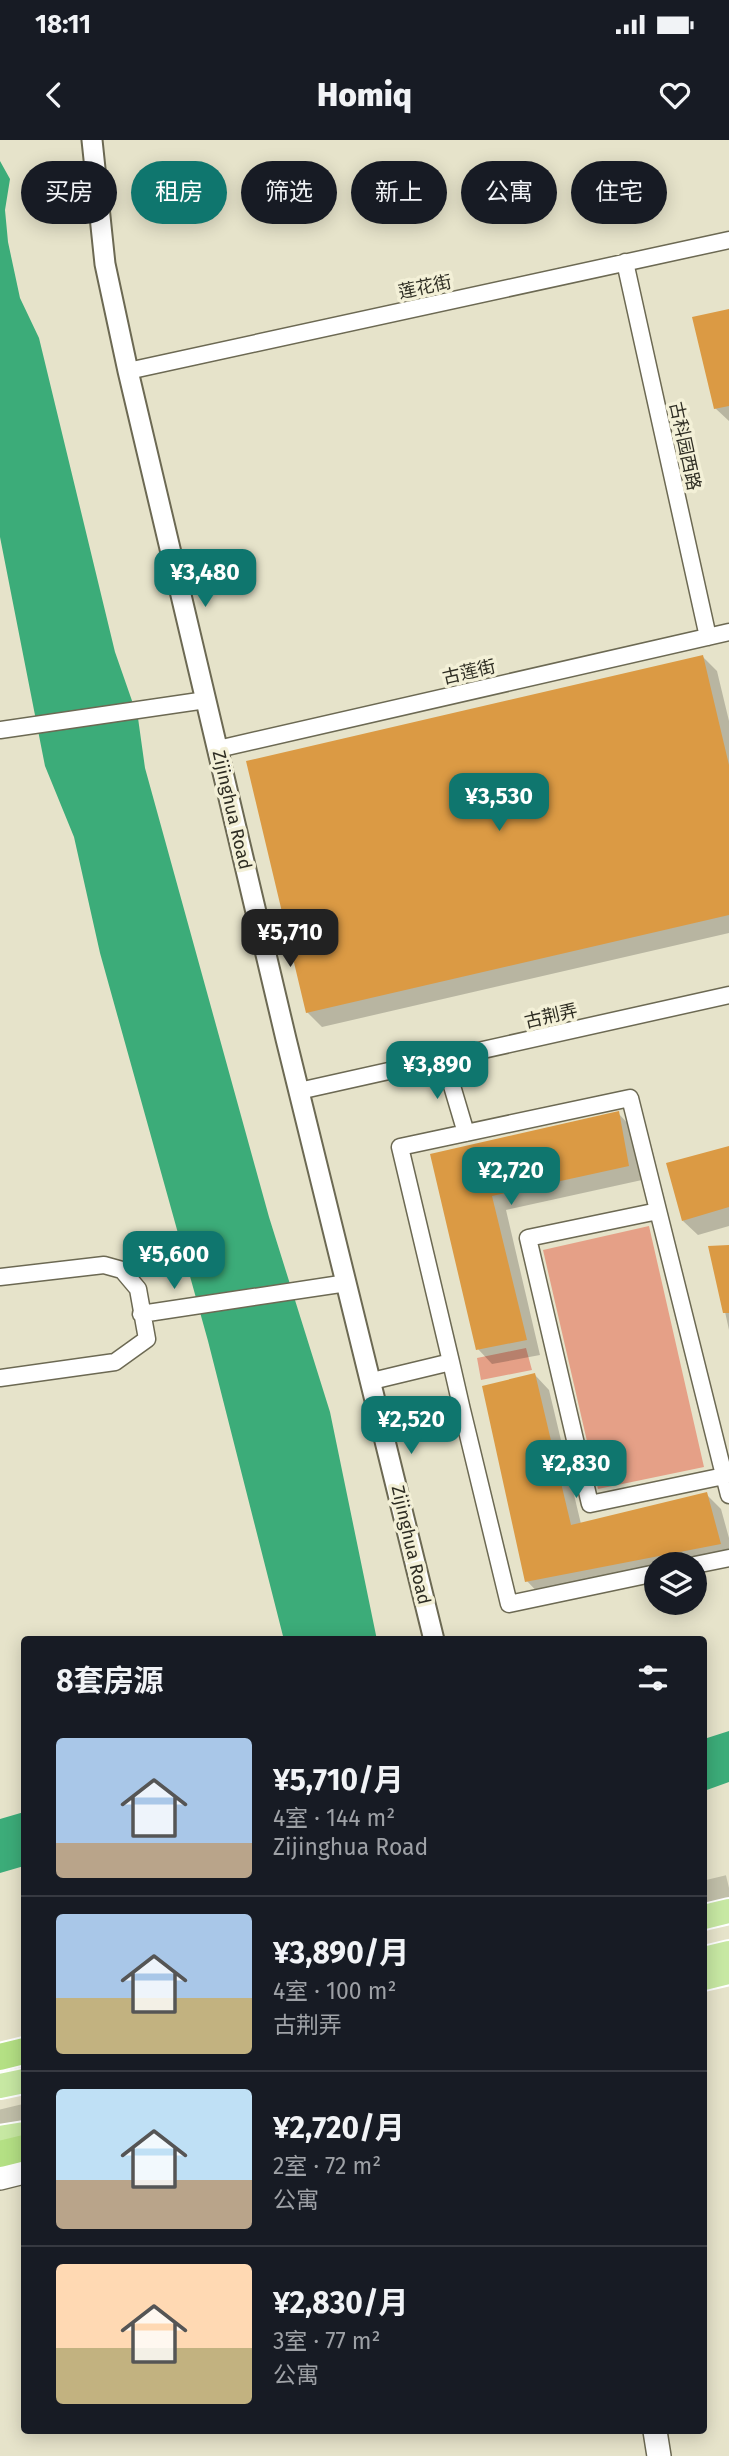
<!DOCTYPE html>
<html lang="zh">
<head>
<meta charset="utf-8">
<style>
	body { margin:0; font-family:"Fira Sans","Noto Sans SC",sans-serif; background:#242831; color:#f1f3f6; height:100vh; display:flex; flex-direction:column; font-size:26px; white-space:nowrap }
	* { box-sizing:border-box; margin:0 }
	p { font-size:23px; color:#9ea1a6 }
	.icon { flex:none; width:38px; height:38px; fill:none; stroke:currentColor; stroke-width:2; stroke-linecap:round; stroke-linejoin:round }
	.map { position:relative; flex:1; overflow:hidden }
	.sheet { position:absolute; left:21px; top:1496px; width:686px; height:798px; display:flex; flex-direction:column; background:#171b24; border-radius:7px; box-shadow:0 4px 18px #0003 }
	.sheet>* { flex:none }
	.guide { position:absolute; left:21px; top:21px; width:688px; height:63px; display:flex; gap:14px }
	.fabs { position:absolute; left:644px; top:1412px; display:grid; gap:14px }
	.fabs a { display:grid; place-items:center; width:63px; height:63px; border-radius:50%; background:#171b24; box-shadow:0 4px 18px #0003; font-size:35px }
	.price { position:absolute; translate:-50% -60px; padding:0 16px; border-radius:14px; background:#0f766e; color:#fff; font-size:23px; line-height:46px; filter:drop-shadow(0 2px 4px #0008) }
	.price::after { content:''; position:absolute; left:50%; top:42px; width:21px; height:16px; margin-left:-10px; background:inherit; clip-path:polygon(0 0,100% 0,50% 100%) }
	.price.on { background:#222; color:#fff }
	ul { padding:0; list-style:none }
	li { display:flex; align-items:center; gap:21px; height:175px; padding:0 35px }
	li+li { border-top:2px solid #363941 }
	li span { display:grid; place-items:center; flex:none; width:196px; height:140px; border-radius:7px; color:#555 }
	li>.icon { margin-inline-start:auto }
	span .icon { width:84px; height:84px; fill:#fffc; stroke-width:1 }
	li b { font-size:30px }
	h2 { display:flex; justify-content:space-between; align-items:center; height:84px; padding:0 35px; font-size:30px }
	.tag { padding:0 24px; border-radius:32px; background:#171b24; box-shadow:0 4px 18px #0003; font-size:24px; line-height:63px }
	.tag.on { background:#0f766e; color:#fff }
	.status { display:flex; justify-content:space-between; align-items:center; height:49px; padding:0 35px; background:#171b24; direction:ltr }
	.status svg { height:19px; fill:currentColor }
	header { display:flex; justify-content:space-between; align-items:center; height:91px; padding:0 35px; background:#171b24; font-size:32px; font-weight:800 }
	.map>svg:first-child { display:block }
	.green { fill:#e5a087 }
	.water { fill:#3cac79 }
	.shadow { fill:#0003 }
	.building { fill:#db9a44 }
	.lines { fill:none; stroke-linecap:round; stroke-linejoin:round }
	.trunk-tunnel { stroke:#c1bfa9; stroke-width:26; stroke-dasharray:26 13; stroke-linecap:butt }
	.minor-casing { stroke:#6c6953; stroke-width:19 }
	.tertiary-casing { stroke:#6c6953; stroke-width:23 }
	.secondary-casing { stroke:#6c6953; stroke-width:26 }
	.primary-casing { stroke:#fff; stroke-width:28 }
	.trunk-casing { stroke:#fff; stroke-width:30 }
	.minor { stroke:#fff; stroke-width:16 }
	.tertiary { stroke:#fff; stroke-width:19 }
	.secondary { stroke:#fff; stroke-width:23 }
	.primary { stroke:#c7e8a3; stroke-width:24 }
	.trunk { stroke:#b4e084; stroke-width:26 }
	.labels { text-anchor:middle; dominant-baseline:central; stroke-width:7; stroke-linejoin:round; paint-order:stroke }
	.street-label { font-size:18px; fill:#2e2d23; stroke:#f3f0d7 }
</style>
</head>
<body>
<div class="status"><b>18:11</b><svg viewBox="0 0 49 12"><path d="M0 12V9h3v3zM5 12V6h3v6zM10 12V3h3v9zM15 12V0h3v12zM26 1h20v11H26zM47 4h2v5h-2z"/></svg></div>
<header><svg class="icon" aria-label="back" viewBox="0 0 24 24"><path d="M15 5l-7 7 7 7"/></svg>Homiq<svg class="icon" aria-label="heart" viewBox="0 0 24 24"><path d="M12 20l-8-8c-3-5 5-10 8-4 3-6 11-1 8 4z"/></svg></header>
<div class="map">
<svg width="729" height="2316" viewBox="0 0 729 2316">
	<rect width="100%" height="100%" fill="#e6e3ca"/>
	<path class="green" d="M649,1086L704,1327L598,1349L543,1110Z
		M526,1208L532,1230L481,1240L477,1218Z"/>
	<path class="water" d="M0,21L10,39L5,70L8,102L20,158L39,198L115,512L138,578L145,628L269,1077L330,1272L377,1500H284L208,1201L100,813L74,697L45,626L0,397Z
		M729,1591V1642L704,1651V1599Z
		M24,1672V1726L0,1733V1679Z"/>
	<path class="shadow" d="M729,171V281L715,268Z
		M703,517L717,531L729,581V793L322,887L307,872Z
		M618,973L632,988L642,1040L506,1070L540,1215L492,1224L478,1209L432,1016Z
		M729,1008V1086L698,1095L683,1081Z
		M729,1107V1190L711,1108Z
		M535,1235L549,1250L581,1384L706,1354L721,1369L729,1398V1419L695,1424H656V1433L541,1456L527,1441Z"/>
	<path class="building" d="M729,169V266L714,269L692,177Z
		M703,515L729,625V775L306,873L246,621Z
		M619,971L629,1026L492,1056L527,1200L476,1210L430,1014Z
		M729,1006V1067L682,1081L666,1023Z
		M729,1105V1173H723L708,1106Z
		M535,1233L571,1385L707,1352L721,1404L525,1442L482,1246Z"/>
	<g class="lines">
		<path class="trunk-tunnel" d="M704,1754L729,1748
			M0,1983L24,1977"/>
		<g class="minor-casing">
			<path id="minor" d="M625,122L708,497
				M128,231L729,100
				M0,590L206,560
				M218,609L729,492
				M444,919L466,993
				M299,951L729,855
				M658,1071L528,1098L590,1364L724,1336
				M0,1137L104,1125L122,1130L138,1149L147,1199L115,1222L0,1238
				M141,1174L347,1143
				M451,1222L462,1270
				M372,1241L451,1222L400,1007L630,958L729,1355
				M384,1289L462,1270L509,1464L656,1433
				M695,1425L729,1418"/>
		</g>
		<g class="tertiary-casing">
			<path id="tertiary" d="M92,0L105,124L128,231L286,899L434,1500"/>
		</g>
		<g class="secondary-casing">
			<path id="secondary" d="M0,2038L24,2032
				M655,2291L659,2316"/>
		</g>
		<g class="primary-casing">
			<path id="primary" d="M704,1777L729,1771
				M704,1819L729,1813
				M704,1838L729,1832
				M0,1946L24,1941
				M0,1998L24,1994"/>
		</g>
		<g class="trunk-casing">
			<path id="trunk" d="M0,1917L24,1911
				M0,2014L24,2008"/>
		</g>
		<use href="#minor" class="minor"/>
		<use href="#tertiary" class="tertiary"/>
		<use href="#secondary" class="secondary"/>
		<use href="#primary" class="primary"/>
		<use href="#trunk" class="trunk"/>
	</g>
	<g class="labels">
		<g class="street-label">
			<text transform="translate(425 147) rotate(-12)">莲花街</text>
			<text transform="translate(685 306) rotate(78)">古科园西路</text>
			<text transform="translate(469 532) rotate(-13)">古莲街</text>
			<text transform="translate(232 670) rotate(77)">Zijinghua Road</text>
			<text transform="translate(551 876) rotate(-13)">古荆弄</text>
			<text transform="translate(411 1405) rotate(77)">Zijinghua Road</text>
		</g>
	</g>
</svg>
<div class="fabs">
<a><svg class="icon" aria-label="layers" viewBox="0 0 24 24"><path d="M12 4l9 5-9 5-9-5zM3 14l9 5 9-5"/></svg></a>
</div>
<b class="price" style="left:205px;top:469px">¥3,480</b>
<b class="price" style="left:499px;top:693px">¥3,530</b>
<b class="price on" style="left:290px;top:829px">¥5,710</b>
<b class="price" style="left:437px;top:961px">¥3,890</b>
<b class="price" style="left:511px;top:1067px">¥2,720</b>
<b class="price" style="left:174px;top:1151px">¥5,600</b>
<b class="price" style="left:411px;top:1316px">¥2,520</b>
<b class="price" style="left:576px;top:1360px">¥2,830</b>
<div class="guide">
<a class="tag">买房</a>
<a class="tag on">租房</a>
<a class="tag">筛选</a>
<a class="tag">新上</a>
<a class="tag">公寓</a>
<a class="tag">住宅</a>
</div>
<section class="sheet">
<h2>8套房源<svg class="icon" aria-label="filters" viewBox="0 0 24 24"><path d="M4 7h16M4 17h16"/><circle cx="9" cy="7" r="2"/><circle cx="15" cy="17" r="2"/></svg></h2>
<ul>
<li><span style="background:linear-gradient(#a9c7e8 75%,#b9a48a 0)"><svg class="icon" aria-label="home" viewBox="0 0 24 24"><path d="M3 11l9-7 9 7M6 9v11h12V9"/></svg></span><div><b>¥5,710/月</b><p>4室 · 144 m²</p><p>Zijinghua Road</p></div></li>
<li><span style="background:linear-gradient(#a9c7e8 60%,#c2b280 0)"><svg class="icon" aria-label="home" viewBox="0 0 24 24"><path d="M3 11l9-7 9 7M6 9v11h12V9"/></svg></span><div><b>¥3,890/月</b><p>4室 · 100 m²</p><p>古荆弄</p></div></li>
<li><span style="background:linear-gradient(#bfe0f5 65%,#b9a48a 0)"><svg class="icon" aria-label="home" viewBox="0 0 24 24"><path d="M3 11l9-7 9 7M6 9v11h12V9"/></svg></span><div><b>¥2,720/月</b><p>2室 · 72 m²</p><p>公寓</p></div></li>
<li><span style="background:linear-gradient(#ffd9b3 60%,#c2b280 0)"><svg class="icon" aria-label="home" viewBox="0 0 24 24"><path d="M3 11l9-7 9 7M6 9v11h12V9"/></svg></span><div><b>¥2,830/月</b><p>3室 · 77 m²</p><p>公寓</p></div></li>
</ul>
</section>
</div>
</body>
</html>
